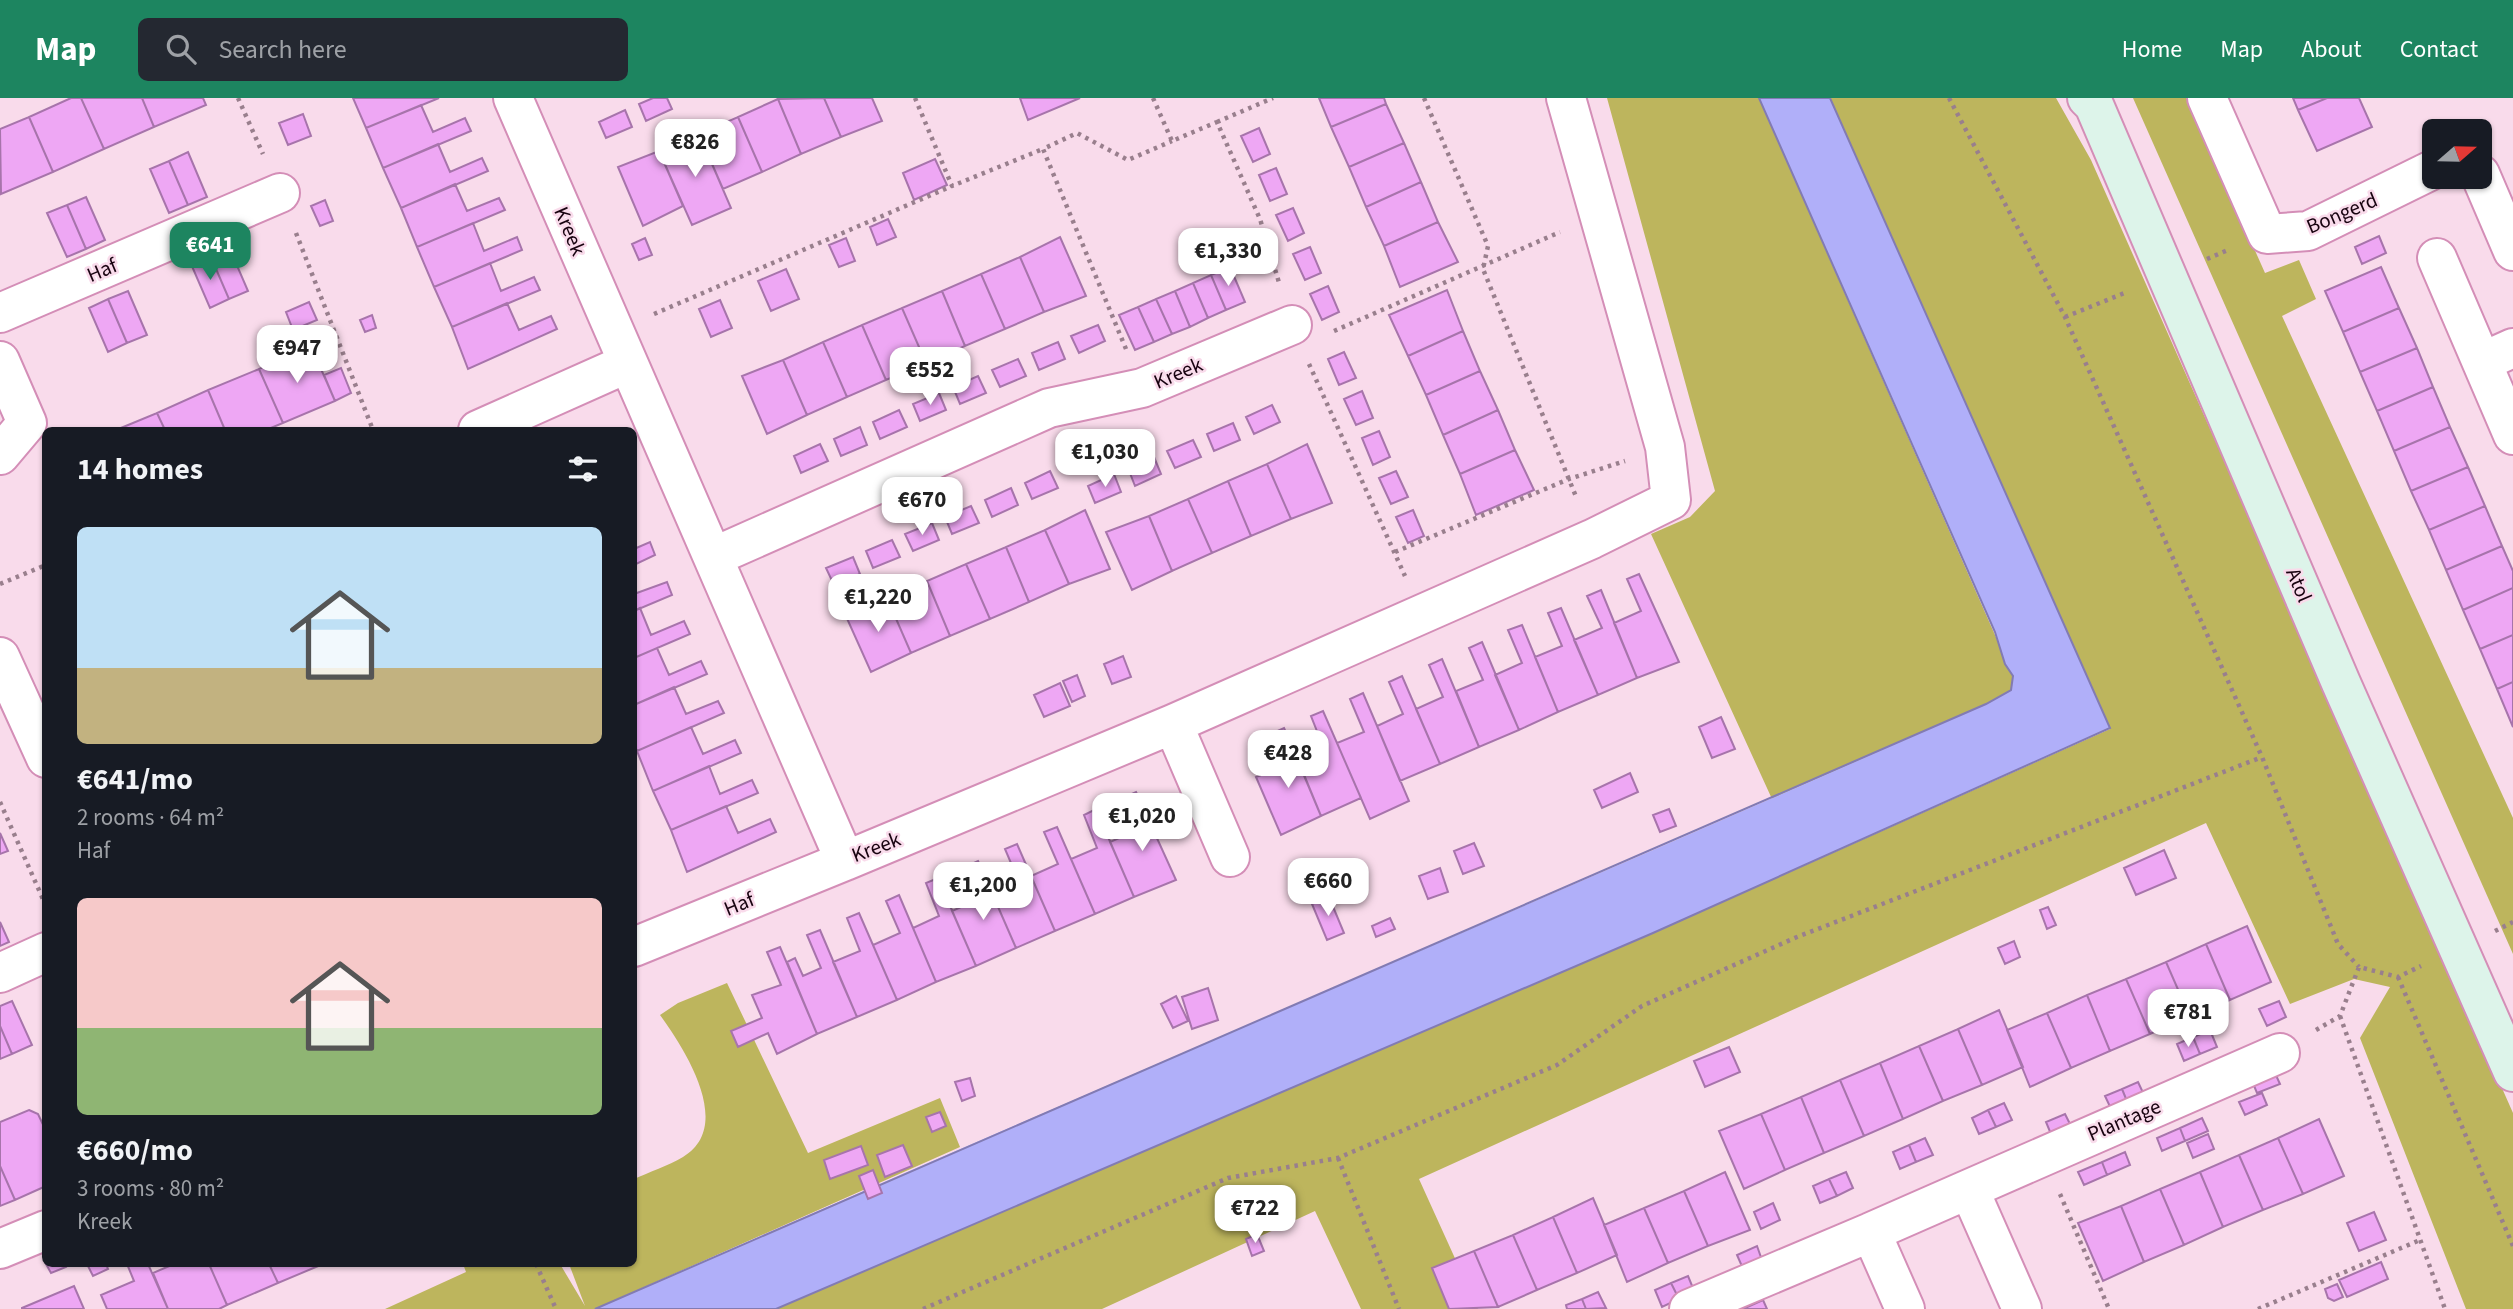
<!DOCTYPE html>
<html lang="en">
<head>
<meta charset="utf-8">
<style>
	body { margin:0; font-family:"Source Sans 3",sans-serif; background:#242831; color:#f1f3f6; height:100vh; display:flex; flex-direction:column; font-size:26px; white-space:nowrap }
	* { box-sizing:border-box; margin:0 }
	p { font-size:23px; color:#9ea1a6 }
	.icon { flex:none; width:38px; height:38px; fill:none; stroke:currentColor; stroke-width:2; stroke-linecap:round; stroke-linejoin:round }
	.map { position:relative; flex:1; overflow:hidden }
	.details { position:absolute; left:42px; top:329px; width:595px; height:840px; display:flex; flex-direction:column; background:#171b24; border-radius:10px; box-shadow:0 2px 5px #0004 }
	.details>* { flex:none }
	.needle { width:46px; rotate:70deg }
	.controls { position:absolute; left:2422px; top:21px; display:grid; gap:14px }
	.controls a { display:grid; place-items:center; width:70px; height:70px; border-radius:10px; background:#171b24; box-shadow:0 2px 5px #0004; font-size:35px }
	.price { position:absolute; translate:-50% -60px; padding:0 16px; border-radius:14px; background:#fff; color:#222; font-size:23px; line-height:46px; filter:drop-shadow(0 2px 4px #0008) }
	.price::after { content:''; position:absolute; left:50%; top:42px; width:21px; height:16px; margin-left:-10px; background:inherit; clip-path:polygon(0 0,100% 0,50% 100%) }
	.price.on { background:#1d8560; color:#fff }
	ul { padding:0; list-style:none }
	li { display:grid; align-content:center; gap:14px; height:371px; padding:0 35px }
	li span { display:grid; place-items:center; height:217px; border-radius:10px; color:#555 }
	li>.icon { margin-inline-start:auto }
	span .icon { width:126px; height:126px; fill:#fffc; stroke-width:1 }
	li b { font-size:30px }
	h2 { display:flex; justify-content:space-between; align-items:center; height:84px; padding:0 35px; font-size:30px }
	header { display:flex; align-items:center; gap:42px; box-sizing:border-box; height:98px; padding:0 35px; background:#1d8560; color:#fff }
	header strong { font-size:33px }
	nav { display:flex; gap:38px; margin-inline-start:auto; font-size:24px }
	.search { width:490px; height:63px; background:#242831; display:flex; align-items:center; gap:18px; box-sizing:border-box; padding:0 24px; border-radius:10px; color:#9ea1a6; font-size:26px }
	.map>svg:first-child { display:block }
	.green { fill:#bdb55d }
	.water { fill:#b0aff9; stroke:#827bb3; stroke-width:2 }
	.building { fill:#eea7f4; stroke:#a774ab; stroke-width:2 }
	.lines { fill:none; stroke-linecap:round; stroke-linejoin:round }
	.street-casing { stroke:#d48eb7; stroke-width:42 }
	.secondary-casing { stroke:#d48eb7; stroke-width:42 }
	.path { stroke:#997f8d; stroke-width:4.5; stroke-dasharray:3.5 5; stroke-linecap:butt }
	.street { stroke:#fff; stroke-width:38 }
	.secondary { stroke:#ddf4ea; stroke-width:38 }
	.labels { text-anchor:middle; dominant-baseline:central; stroke-width:5; stroke-linejoin:round; paint-order:stroke }
	.street-label { font-size:21px; fill:#180310; stroke:#f9dbeb }
</style>
</head>
<body>
<header>
<strong>Map</strong>
<div class="search"><svg class="icon" aria-label="search" viewBox="0 0 24 24"><circle cx="10" cy="10" r="6"/><path d="M15 15l6 6"/></svg>Search here</div>
<nav><a>Home</a><a>Map</a><a>About</a><a>Contact</a></nav>
</header>
<div class="map">
<svg width="2513" height="1211" viewBox="0 0 2513 1211">
	<rect width="100%" height="100%" fill="#f9dbeb"/>
	<path class="green" d="M1607,0H1759L2013,578L2011,592L1986,606L1772,701L1651,436L1690,419L1715,393Z
		M1830,0H2056L2091,62L2513,1015V1211H2466L2360,940L2390,889L2354,881L2290,906L2206,725L1419,1081L1478,1211H1361L1315,1113L1102,1211H776L1653,835L2110,631Z
		M2133,0H2187L2265,175L2299,162L2316,201L2282,218L2513,720V856Z
		M727,885L808,1055L940,1000L960,1049L595,1211H385L466,1174L463,1166H560L585,1208L569,1166H634V1081C649,1074 668,1068 683,1059C735,1028 684,950 660,917L678,905Z"/>
	<path class="water" d="M1759,0H1830L2110,630L1653,835L776,1211H595C1057,1006 1524,811 1986,606L2011,592L2013,578L2005,566L1995,534Z"/>
	<path class="building" d="M71,0H81L104,51L53,74L29,19Z
		M81,0H142L154,29L104,51Z
		M142,0H203L206,7L154,29Z
		M353,0H439L366,30Z
		M653,0H667L672,11L646,23L639,6Z
		M824,0L841,39L801,56L778,1Z
		M824,0H872L882,23L841,39Z
		M1020,0H1080L1028,22Z
		M1319,0H1384L1386,6L1331,29Z
		M2293,0H2327L2298,12Z
		M2327,0H2359L2372,29L2317,53L2298,12Z
		M778,1L801,56L762,74L738,19Z
		M1386,6L1404,45L1349,69L1331,29Z
		M421,7L433,34L465,20L471,33L383,70L366,30Z
		M625,12L632,29L606,40L599,24Z
		M303,16L311,38L288,47L279,25Z
		M29,19L53,74L1,96L0,31Z
		M738,19L762,74L723,91L699,36Z
		M1259,30L1270,56L1253,64L1241,38Z
		M699,36L731,110L692,127L659,53Z
		M1404,45L1421,84L1366,109L1349,69Z
		M438,46L450,74L482,60L488,73L401,110L383,70Z
		M659,53L683,108L643,128L618,69Z
		M188,54L207,99L188,107L169,63Z
		M935,61L947,87L914,102L903,75Z
		M169,63L188,107L169,115L150,71Z
		M1276,70L1287,96L1270,103L1259,77Z
		M1421,84L1438,124L1384,148L1366,109Z
		M455,86L467,113L499,100L505,112L417,149L401,110Z
		M86,99L105,142L86,151L67,107Z
		M325,102L333,123L320,128L311,108Z
		M67,107L86,151L67,159L47,115Z
		M1293,110L1304,135L1288,143L1276,117Z
		M888,121L896,139L877,147L870,129Z
		M1438,124L1458,164L1400,189L1384,148Z
		M473,125L484,153L517,139L522,152L434,189L417,149Z
		M1216,138L1227,164L1209,171L1198,146Z
		M2379,138L2386,155L2362,166L2355,149Z
		M1060,139L1086,198L1044,214L1020,159Z
		M645,140L652,157L639,162L632,146Z
		M846,140L855,163L839,169L829,147Z
		M229,149L248,193L229,201L210,157Z
		M1310,149L1321,175L1305,182L1293,156Z
		M210,157L229,201L210,210L191,166Z
		M1020,159L1044,214L1005,231L981,176Z
		M490,165L501,193L534,179L540,192L452,229L434,189Z
		M1230,169L1245,204L1226,212L1211,177Z
		M2381,169L2399,210L2343,234L2325,193Z
		M786,171L799,201L771,213L758,183Z
		M981,176L1005,231L965,248L942,193Z
		M1211,177L1226,212L1208,220L1193,185Z
		M1193,185L1208,220L1190,229L1175,193Z
		M1328,188L1339,214L1322,222L1310,196Z
		M1447,192L1463,233L1408,258L1389,217Z
		M128,193L147,237L127,245L108,201Z
		M942,193L965,248L926,265L902,210Z
		M1175,193L1190,229L1172,236L1156,201Z
		M108,201L127,245L108,254L89,210Z
		M1156,201L1172,236L1154,244L1138,209Z
		M720,202L732,230L711,239L699,211Z
		M309,204L317,222L293,232L286,214Z
		M507,205L519,232L551,218L557,231L468,271L452,229Z
		M1138,209L1154,244L1135,252L1119,217Z
		M902,210L926,265L886,282L862,227Z
		M2399,210L2417,250L2360,274L2343,234Z
		M372,217L376,230L365,234L360,222Z
		M862,227L886,282L847,299L823,244Z
		M1098,227L1105,243L1079,255L1071,238Z
		M1463,233L1480,273L1426,297L1408,258Z
		M823,244L847,299L807,317L783,262Z
		M1058,244L1065,261L1039,272L1032,255Z
		M311,248L335,303L283,325L259,271Z
		M2417,250L2433,289L2377,313L2360,274Z
		M1344,254L1356,280L1339,287L1328,261Z
		M1018,261L1026,278L1000,289L992,272Z
		M783,262L807,317L767,336L742,278Z
		M341,270L351,295L335,303L324,277Z
		M259,271L283,325L266,332H225L208,292Z
		M1480,273L1498,312L1443,337L1426,297Z
		M978,278L986,295L960,306L953,289Z
		M2433,289L2450,329L2394,353L2377,313Z
		M208,292L225,332H165L157,315Z
		M1362,293L1373,320L1356,327L1344,301Z
		M939,295L946,312L920,323L913,306Z
		M1272,307L1280,324L1254,336L1246,319Z
		M899,312L907,329L880,341L873,324Z
		M1498,312L1515,352L1460,376L1443,337Z
		M157,315L165,332H116Z
		M1233,325L1240,342L1214,353L1207,336Z
		M860,329L867,347L841,358L834,341Z
		M2450,329L2468,369L2411,393L2394,353Z
		M1379,333L1390,359L1373,367L1362,340Z
		M1193,342L1201,359L1175,370L1167,353Z
		M820,346L828,363L801,375L794,358Z
		M1307,346L1332,405L1291,421L1267,366Z
		M1515,352L1534,392L1476,417L1460,376Z
		M1154,359L1161,376L1135,388L1128,370Z
		M1267,366L1291,421L1251,438L1228,383Z
		M2468,369L2485,408L2429,432L2411,393Z
		M1050,373L1058,390L1032,401L1025,385Z
		M1396,373L1408,399L1391,406L1379,380Z
		M1114,376L1121,394L1095,405L1088,388Z
		M1228,383L1251,438L1212,455L1188,401Z
		M1011,390L1018,407L992,419L985,402Z
		M1188,401L1212,455L1172,473L1149,418Z
		M971,408L979,425L952,436L945,419Z
		M2485,408L2502,448L2446,472L2429,432Z
		M1085,412L1110,471L1069,486L1045,432Z
		M1413,412L1424,438L1408,445L1396,419Z
		M1149,418L1172,473L1132,492L1106,434Z
		M932,425L939,442L913,453L905,436Z
		M1045,432L1069,486L1029,504L1006,449Z
		M892,442L900,459L873,470L866,453Z
		M650,444L655,457L634,467V451Z
		M2502,448L2513,473V490L2463,512L2446,472Z
		M1006,449L1029,504L990,521L966,466Z
		M853,459L860,476L834,487L826,470Z
		M966,466L990,521L950,538L927,483Z
		M1639,476L1679,564L1637,580L1614,525L1641,513L1627,481Z
		M927,483L950,538L911,555L887,500Z
		M667,484L672,497L634,513V496Z
		M2513,490V537L2480,551L2463,512Z
		M1601,492L1637,580L1598,597L1574,542L1602,530L1587,498Z
		M887,500L911,555L871,574L845,516Z
		M640,510L651,537L684,523L690,536L634,560V513Z
		M1561,510L1598,597L1558,614L1535,559L1562,548L1548,515Z
		M1522,527L1558,614L1519,632L1495,577L1522,565L1508,532Z
		M2513,537V584L2497,591L2480,551Z
		M1482,544L1519,632L1479,649L1456,593L1483,582L1469,550Z
		M657,550L669,577L701,563L707,576L634,607V560Z
		M1123,558L1131,579L1112,586L1104,566Z
		M1442,561L1479,649L1440,666L1416,611L1443,599L1429,567Z
		M1077,577L1085,598L1072,604L1063,583Z
		M1402,578L1440,666L1400,683L1377,628L1403,616L1389,584Z
		M2513,584V629L2497,591Z
		M1060,585L1070,608L1044,619L1034,597Z
		M674,589L686,616L718,603L724,615L637,653L634,646V607Z
		M1363,595L1409,703L1370,721L1337,645L1364,634L1350,601Z
		M1323,613L1361,700L1321,718L1298,662L1324,651L1311,618Z
		M1721,619L1735,651L1712,660L1699,629Z
		M691,629L703,656L735,642L741,655L653,693L637,653Z
		M1284,630L1321,718L1281,737L1256,679L1285,668L1271,636Z
		M709,668L720,696L752,682L758,695L671,732L653,693Z
		M1630,675L1638,694L1602,710L1594,692Z
		M1136,694L1176,782L1134,799L1110,744L1137,732L1123,700Z
		M726,708L738,735L770,721L776,734L687,774L671,732Z
		M1096,711L1134,799L1095,816L1071,761L1097,750L1084,717Z
		M1669,711L1676,728L1660,734L1653,717Z
		M1057,729L1095,816L1055,833L1031,778L1058,766L1044,734Z
		M0,735L8,753L0,756Z
		M1474,745L1484,768L1463,776L1454,753Z
		M1017,746L1055,833L1016,850L992,795L1019,784L1005,751Z
		M2164,752L2176,780L2136,797L2124,770Z
		M978,763L1016,850L976,868L952,813L979,801L965,769Z
		M1440,770L1448,794L1428,801L1419,778Z
		M938,780L976,868L936,884L913,830L939,818L926,785Z
		M899,797L936,884L897,902L873,847L900,835L886,803Z
		M1329,799L1344,835L1327,842L1312,806Z
		M2048,809L2056,827L2047,831L2040,812Z
		M859,815L897,902L857,919L833,864L860,853L847,820Z
		M1390,820L1395,831L1376,839L1372,828Z
		M0,824L9,844L0,848Z
		M2247,828L2271,884L2230,902L2206,846Z
		M820,832L857,919L817,936L787,864L795,860L803,878L821,870L807,837Z
		M2014,843L2020,859L2005,866L1998,850Z
		M2206,846L2230,902L2190,919L2166,864Z
		M780,849L817,936L777,956L768,935L738,949L731,933L762,920L752,897L781,887L767,854Z
		M2166,864L2190,919L2150,936L2126,881Z
		M2126,881L2150,936L2110,953L2087,897Z
		M1208,890L1218,922L1192,931L1182,899Z
		M2087,897L2110,953L2071,970L2047,915Z
		M1176,898L1188,923L1173,930L1161,906Z
		M12,903L32,947L12,956L0,928V908Z
		M2279,903L2286,919L2267,928L2259,911Z
		M1999,912L2023,969L1982,987L1958,931Z
		M2047,915L2071,970L2030,989L2007,932Z
		M0,928L12,956L0,961Z
		M1958,931L1982,987L1943,1003L1919,948Z
		M2210,932L2217,949L2200,956L2193,939Z
		M2193,939L2200,956L2184,963L2177,946Z
		M1919,948L1943,1003L1903,1021L1880,965Z
		M1729,949L1740,974L1705,989L1694,963Z
		M1880,965L1903,1021L1864,1038L1840,982Z
		M2274,973L2280,986L2257,995L2252,983Z
		M970,980L975,998L962,1003L955,984Z
		M1840,982L1864,1038L1824,1055L1801,999Z
		M2138,984L2146,1001L2129,1008L2122,991Z
		M2122,991L2129,1008L2113,1015L2105,998Z
		M2262,995L2267,1007L2245,1017L2239,1004Z
		M1801,999L1824,1055L1785,1072L1761,1016Z
		M2004,1005L2012,1022L1996,1029L1988,1012Z
		M29,1012L38,1016L46,1033V1088L15,1102L0,1068V1024Z
		M1988,1012L1996,1029L1979,1036L1972,1020Z
		M940,1014L946,1028L932,1034L926,1019Z
		M1761,1016L1785,1072L1744,1091L1719,1033Z
		M2065,1016L2073,1032L2053,1041L2046,1024Z
		M2202,1020L2208,1033L2185,1043L2180,1030Z
		M2319,1021L2344,1078L2303,1096L2278,1040Z
		M2180,1030L2185,1043L2162,1053L2157,1040Z
		M2208,1036L2214,1051L2193,1060L2187,1045Z
		M1925,1040L1933,1057L1916,1064L1909,1047Z
		M2278,1040L2303,1096L2263,1112L2239,1057Z
		M903,1047L912,1068L885,1079L877,1057Z
		M1909,1047L1916,1064L1900,1071L1893,1054Z
		M861,1048L868,1067L830,1081L824,1062Z
		M2125,1054L2130,1067L2107,1077L2102,1064Z
		M2239,1057L2263,1112L2223,1129L2200,1074Z
		M2102,1064L2107,1077L2084,1087L2078,1074Z
		M0,1068L15,1102L0,1108Z
		M873,1072L882,1095L868,1101L859,1078Z
		M1725,1074L1750,1132L1708,1148L1684,1093Z
		M1846,1074L1853,1090L1837,1098L1829,1081Z
		M2200,1074L2223,1129L2184,1147L2160,1091Z
		M1829,1081L1837,1098L1820,1105L1813,1088Z
		M2160,1091L2184,1147L2144,1164L2121,1108Z
		M1684,1093L1708,1148L1668,1165L1644,1110Z
		M1593,1100L1617,1157L1577,1175L1553,1119Z
		M1773,1105L1780,1122L1761,1131L1754,1114Z
		M2121,1108L2144,1164L2103,1183L2078,1125Z
		M1644,1110L1668,1165L1627,1184L1604,1127Z
		M2374,1114L2386,1142L2359,1153L2347,1125Z
		M1553,1119L1577,1175L1537,1192L1513,1137Z
		M1257,1136L1264,1153L1252,1158L1246,1141Z
		M1513,1137L1537,1192L1498,1209L1474,1153Z
		M1757,1148L1763,1165L1744,1173L1737,1157Z
		M1474,1153L1498,1209L1449,1211L1432,1170Z
		M2381,1164L2388,1181L2347,1199L2339,1182Z
		M46,1166H65L66,1169L51,1175Z
		M87,1166H106L108,1171L93,1178Z
		M127,1166H148L168,1211H107L101,1197L134,1183Z
		M174,1166H209L227,1207L219,1211H168L153,1175Z
		M209,1166H269L278,1185L227,1207Z
		M269,1166H323L278,1185Z
		M1688,1178L1695,1195L1679,1201L1671,1185Z
		M1671,1185L1679,1201L1662,1209L1655,1192Z
		M2337,1186L2343,1199L2334,1203L2328,1200L2325,1191Z
		M74,1188L84,1211H22V1210Z
		M1598,1194L1606,1210L1586,1211L1582,1201Z
		M1582,1201L1586,1211H1567L1566,1207Z
		M1763,1202L1767,1211H1743Z"/>
	<g class="lines">
		<g class="street-casing">
			<path id="street" d="M513,0L845,763L1173,626L1592,441L1671,402L1665,349L1566,0
				M2207,0L2267,136L2308,133L2434,71
				M2480,76L2513,153
				M2437,160L2513,337
				M0,215L280,95
				M0,263L27,325L0,357
				M2482,264L2513,250
				M478,332L626,266
				M713,459L1049,310L1142,290L1292,227
				M0,559L46,660
				M1173,626L1230,759
				M634,849L845,763
				M0,875L46,854
				M1969,1091L2280,955
				M0,1151L46,1132
				M1689,1211L1871,1134
				M1905,1211L1871,1134L1969,1091L2022,1211"/>
		</g>
		<g class="secondary-casing">
			<path id="secondary" d="M2087,0L2094,7L2341,585L2513,974"/>
		</g>
		<path class="path" d="M238,0L263,56
			M915,0L952,88L1043,51
			M1153,0L1172,43L1217,24L1260,121L1280,188
			M1424,0L1488,148L1483,171L1577,401
			M1949,0L2065,219L2262,659L2338,846L2359,869
			M1217,24L1273,0
			M296,135L373,332
			M2207,161L2228,152
			M654,216L952,88
			M2065,219L2127,194
			M1334,233L1560,134
			M1126,251L1043,51L1077,35L1128,62L1172,43
			M1309,266L1405,478
			M1395,454L1569,381L1625,363
			M0,486L46,467
			M0,704L46,808
			M2495,833L2513,824
			M2398,879L2513,1148
			M2340,918L2445,1211
			M2316,932L2340,918L2359,869L2398,879L2421,868
			M1338,1060L1399,1211
			M2060,1096L2109,1211
			M536,1166L556,1211
			M923,1211L1228,1080L1338,1060L1557,967L1642,908L1797,839L2262,659
			M2258,1211L2420,1142"/>
		<use href="#street" class="street"/>
		<use href="#secondary" class="secondary"/>
	</g>
	<g class="labels">
		<g class="street-label">
			<text transform="translate(2342 115) rotate(-23)">Bongerd</text>
			<text transform="translate(570 133) rotate(67)">Kreek</text>
			<text transform="translate(102 172) rotate(-23)">Haf</text>
			<text transform="translate(1178 275) rotate(-23)">Kreek</text>
			<text transform="translate(2299 487) rotate(67)">Atol</text>
			<text transform="translate(876 749) rotate(-21)">Kreek</text>
			<text transform="translate(739 806) rotate(-22)">Haf</text>
			<text transform="translate(2124 1022) rotate(-23)">Plantage</text>
		</g>
	</g>
</svg>
<div class="controls">
<a><svg class="needle" viewBox="-14 -14 28 28"><path d="M0-13l5 13h-10z" fill="#e53935"/><path d="M0 13l5-13h-10z" fill="#9ea1a6"/></svg></a>
</div>
<b class="price" style="left:695px;top:81px">€826</b>
<b class="price on" style="left:210px;top:184px">€641</b>
<b class="price" style="left:1228px;top:190px">€1,330</b>
<b class="price" style="left:297px;top:287px">€947</b>
<b class="price" style="left:930px;top:309px">€552</b>
<b class="price" style="left:1105px;top:391px">€1,030</b>
<b class="price" style="left:922px;top:439px">€670</b>
<b class="price" style="left:878px;top:536px">€1,220</b>
<b class="price" style="left:1288px;top:692px">€428</b>
<b class="price" style="left:1142px;top:755px">€1,020</b>
<b class="price" style="left:1328px;top:820px">€660</b>
<b class="price" style="left:983px;top:824px">€1,200</b>
<b class="price" style="left:2188px;top:951px">€781</b>
<b class="price" style="left:1255px;top:1147px">€722</b>
<section class="details">
<h2>14 homes<svg class="icon" aria-label="filters" viewBox="0 0 24 24"><path d="M4 7h16M4 17h16"/><circle cx="9" cy="7" r="2"/><circle cx="15" cy="17" r="2"/></svg></h2>
<ul>
<li><span style="background:linear-gradient(#bfe0f5 65%,#c2b280 0)"><svg class="icon" aria-label="home" viewBox="0 0 24 24"><path d="M3 11l9-7 9 7M6 9v11h12V9"/></svg></span><div><b>€641/mo</b><p>2 rooms · 64 m²</p><p>Haf</p></div></li>
<li><span style="background:linear-gradient(#f6c9c9 60%,#8fb573 0)"><svg class="icon" aria-label="home" viewBox="0 0 24 24"><path d="M3 11l9-7 9 7M6 9v11h12V9"/></svg></span><div><b>€660/mo</b><p>3 rooms · 80 m²</p><p>Kreek</p></div></li>
</ul>
</section>
</div>
</body>
</html>
